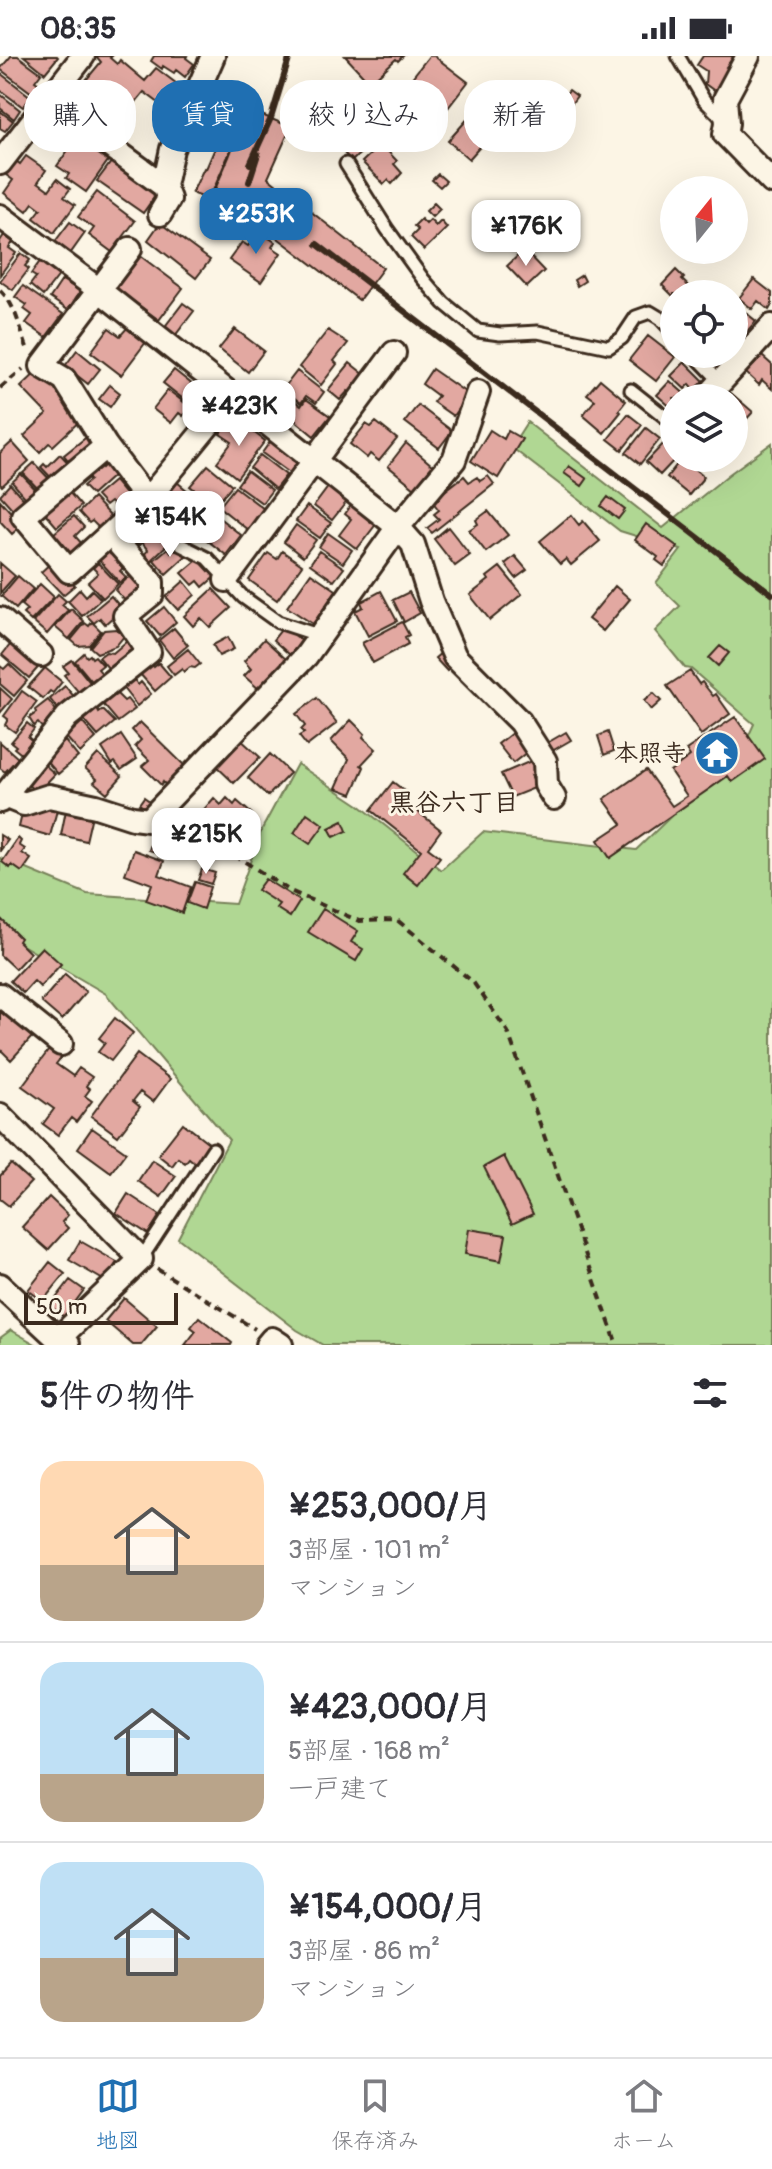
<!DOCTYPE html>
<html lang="ja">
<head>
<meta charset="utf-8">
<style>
	body { margin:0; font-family:Pangolin,"Klee One",sans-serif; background:#f7f7f7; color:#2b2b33; height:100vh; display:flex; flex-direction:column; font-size:30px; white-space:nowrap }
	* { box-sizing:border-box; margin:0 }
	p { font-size:26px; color:#7c7c81 }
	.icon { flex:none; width:44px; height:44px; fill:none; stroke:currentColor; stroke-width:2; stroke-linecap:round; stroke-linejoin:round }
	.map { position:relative; height:1289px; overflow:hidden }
	.side { display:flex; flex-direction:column; background:#fff; flex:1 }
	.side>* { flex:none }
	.banner { position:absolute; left:24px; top:24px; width:724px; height:72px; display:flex; gap:16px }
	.needle { width:52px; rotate:18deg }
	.controls { position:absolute; left:660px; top:120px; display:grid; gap:16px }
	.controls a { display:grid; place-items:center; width:88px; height:88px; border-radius:50%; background:#fff; box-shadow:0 8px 32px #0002; font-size:40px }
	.scale { position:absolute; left:24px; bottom:20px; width:154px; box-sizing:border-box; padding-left:8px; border:4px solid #3b2a1e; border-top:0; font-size:22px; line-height:28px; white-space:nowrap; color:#3b2a1e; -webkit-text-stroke:6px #fcf5e5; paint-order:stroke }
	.price { position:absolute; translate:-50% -68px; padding:0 18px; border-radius:16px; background:#fff; color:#222; font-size:26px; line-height:52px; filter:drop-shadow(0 2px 4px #0008) }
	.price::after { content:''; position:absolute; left:50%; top:48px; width:24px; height:18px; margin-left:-12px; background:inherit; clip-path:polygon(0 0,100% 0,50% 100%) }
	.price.on { background:#1f6fb2; color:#fff }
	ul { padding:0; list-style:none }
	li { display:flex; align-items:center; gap:24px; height:200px; padding:0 40px }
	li+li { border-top:2px solid #e1e1e2 }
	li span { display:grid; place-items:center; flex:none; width:224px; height:160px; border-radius:24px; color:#555 }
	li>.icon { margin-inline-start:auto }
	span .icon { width:96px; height:96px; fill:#fffc; stroke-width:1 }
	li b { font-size:34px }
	h2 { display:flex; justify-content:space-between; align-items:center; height:96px; padding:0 40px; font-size:34px }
	.tag { padding:0 28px; border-radius:32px; background:#fff; box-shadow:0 8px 32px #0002; font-size:28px; line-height:72px }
	.tag.on { background:#1f6fb2; color:#fff }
	.status { display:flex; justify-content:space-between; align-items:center; height:56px; padding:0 40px; background:#fff; direction:ltr }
	.status svg { height:22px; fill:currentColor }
	.dock { display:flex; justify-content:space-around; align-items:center; height:112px; border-top:2px solid #e1e1e2; background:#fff; font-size:22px; color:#7c7c81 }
	.dock a { display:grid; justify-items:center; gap:4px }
	.dock .on { color:#1f6fb2 }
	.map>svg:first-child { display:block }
	.green { fill:#b0d793; stroke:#768058; stroke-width:2 }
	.building { fill:#e2a8a1; stroke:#3b2a1e; stroke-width:2 }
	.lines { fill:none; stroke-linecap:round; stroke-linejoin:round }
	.lane-casing { stroke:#3b2a1e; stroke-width:17 }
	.street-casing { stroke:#3b2a1e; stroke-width:28 }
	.path { stroke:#3b2a1e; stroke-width:4; stroke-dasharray:8 6; stroke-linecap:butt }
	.lane { stroke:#fcf5e5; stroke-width:11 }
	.street { stroke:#fcf5e5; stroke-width:22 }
	.rail { stroke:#3b2a1e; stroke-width:6 }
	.labels { text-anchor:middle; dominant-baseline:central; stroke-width:6; stroke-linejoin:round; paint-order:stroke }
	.poi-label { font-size:24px; font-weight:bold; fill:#3b2a1e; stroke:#fcf5e5; text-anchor:end }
	.neighbourhood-label { font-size:26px; font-weight:bold; fill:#3b2a1e; stroke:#fcf5e5 }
</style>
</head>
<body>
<div class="status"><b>08:35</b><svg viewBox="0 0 49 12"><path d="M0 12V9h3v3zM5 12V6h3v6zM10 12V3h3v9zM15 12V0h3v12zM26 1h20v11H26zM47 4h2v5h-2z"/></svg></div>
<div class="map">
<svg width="772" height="1289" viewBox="0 0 772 1289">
	<rect width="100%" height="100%" fill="#fcf5e5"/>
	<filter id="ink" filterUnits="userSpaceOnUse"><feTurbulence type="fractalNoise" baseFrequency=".0125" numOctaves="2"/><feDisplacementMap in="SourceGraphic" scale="16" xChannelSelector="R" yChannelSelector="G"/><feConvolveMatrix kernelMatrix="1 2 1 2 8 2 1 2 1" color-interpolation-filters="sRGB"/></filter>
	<g filter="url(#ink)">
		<path class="green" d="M527,366L663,472L728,419L772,387V1289H323L297,1274L178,1182L229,1084L106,938L0,876V802L87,838L235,848L262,773L297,708L359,749L441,814L483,776L636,794L744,690L754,668L691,613L685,612L655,575L680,550L656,527L681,494L620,475L511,391Z
			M11,1274L37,1289H0V1282Z"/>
		<path class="building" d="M11,0H18L41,17L35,25L39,28L32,37L0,13Z
			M24,0H57L58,1L45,17Z
			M96,0H112L110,2L117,8L120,4L145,25L156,12L181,31L164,51L144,36L126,58L86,24L101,6Z
			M154,0H187L186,2L194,8L185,21L176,14L174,17L163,10L162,13L151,5Z
			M345,0H403L398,5L396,3L370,27Z
			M429,0H434L468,26L444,57L407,28Z
			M703,0H734L726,11L732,15L716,36L705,28L706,15L697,9Z
			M0,17L31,41L23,51L0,34Z
			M569,34L577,40L571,48L562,42Z
			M0,38L20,54L14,63L0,52Z
			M496,46L502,52L498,57L491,52Z
			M247,53L291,71L268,122L383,212L359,244L249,160L219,146L217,149L210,145L229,101Z
			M0,55L13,65L5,75L0,72Z
			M175,55L180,58L171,70L162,64L166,59L170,61Z
			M484,56L492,63L488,68L495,74L469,103L448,85L472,58L478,63Z
			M377,60L388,71L352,105L341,94Z
			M221,78L235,84L209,144L192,137L204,112L206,113Z
			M78,80L110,102L86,136L66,122L69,118L57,110Z
			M341,80L347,85L340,91L335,85Z
			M381,88L397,105L394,108L402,117L392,128L388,124L384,128L362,106Z
			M26,100L46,114L38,126L49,134L57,123L70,133L64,141L75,149L54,177L34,162L41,153L33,147L27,155L4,137L13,124L6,119L16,105L20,108Z
			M112,105L157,137L143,157L97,125Z
			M438,118L446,125L440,131L432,124Z
			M97,136L135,165L112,196L89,179L94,172L78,161Z
			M434,147L440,153L432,161L426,155Z
			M421,163L426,168L430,164L436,170L441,165L447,172L424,194L411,181L418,174L414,170Z
			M70,166L85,177L70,198L54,187Z
			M160,167L210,204L196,222L148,184Z
			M259,175L275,186L272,191L281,197L261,226L229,204L242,186L248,190Z
			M4,179L13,186L9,192L16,197L0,219V185Z
			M524,194L544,215L527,231L507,210Z
			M21,197L30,204L25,210L29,213L13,234L0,225Z
			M139,199L183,232L159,264L114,231Z
			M41,204L60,218L43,240L30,229L36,221L31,218Z
			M676,214L684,222L682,224L694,235L691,238H674V241L662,229Z
			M582,219L585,225L577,230L574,224Z
			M754,223L772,237V249L769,254L758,245L752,253L739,242Z
			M62,224L80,235L68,254L50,242Z
			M23,230L63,258L46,281L26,267L32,259L24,253L27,249L15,241Z
			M183,247L194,255L174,281L163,273Z
			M735,248L756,265L744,279L734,270Z
			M109,272L120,280L127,272L146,286L121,319L91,296Z
			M235,273L264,295L248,316L219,293Z
			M328,274L348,287L334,305L337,308L321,329L299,311Z
			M648,280L675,301L656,325L629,304Z
			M77,294L100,313L88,328L65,310Z
			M762,300L772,309V333L762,324L759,329L746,317Z
			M685,306L704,325L695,334L690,328L685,333L671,320Z
			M350,307L370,323L356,341L348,335L340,344L328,334Z
			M41,312L83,362L53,390L49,387L40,396L24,380L47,358L21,331Z
			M432,313L468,338L453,360L433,346L438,340L422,328Z
			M174,314L203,337L192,350L163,327Z
			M297,315L324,336L316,347L306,340L301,347L283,333Z
			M600,323L626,345L619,354L621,356L604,377L583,359L595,344L587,338Z
			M670,325L688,341L674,342V354L657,339Z
			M110,329L120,337L110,351L99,343Z
			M168,334L190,351L183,360L179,357L171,367L153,353Z
			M731,337L753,356L742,368L737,363L734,366V342H726Z
			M287,339L301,350L306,343L330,360L314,380L279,351Z
			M418,349L452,375L439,392L405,366Z
			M628,358L642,369L622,394L608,383Z
			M229,366L239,373L243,368L265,385L237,422L217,406L232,386L220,378Z
			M376,366L397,383L379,405L370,398L367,402L350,388L366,368L371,371Z
			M646,372L660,383L640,408L626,397Z
			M490,374L504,383L508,375L522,383L498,422L471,405Z
			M89,379L97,389L72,409L64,399Z
			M272,383L295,400L292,404L298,408L291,418L262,397Z
			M667,384L674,391V402H676L660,419L646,406Z
			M12,386L29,405L2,430L0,428V397Z
			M406,387L433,410L415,432L388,410Z
			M60,398L73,412L57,428L41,411L44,408L47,411Z
			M260,399L286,419L275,433L250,412Z
			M682,402L704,421L689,439L667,421Z
			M34,407L55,429L44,439L23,417Z
			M98,408L102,412L105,409L113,420L92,439L83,430L90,424L85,420Z
			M208,409L232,429L215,450L190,430Z
			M569,410L587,423L582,430L564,417Z
			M247,415L272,434L262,447L237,429Z
			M21,418L41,439L31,448L12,426Z
			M464,420L469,426L477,421L480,425L488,420L494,428L432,477L427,472L439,463L434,458L439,454L432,445Z
			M114,425L129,443L117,453L110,446L105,450L96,440Z
			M177,426L189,436L179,448L167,437Z
			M10,428L30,450L19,460L0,439Z
			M329,430L348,444L332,464L314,450Z
			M235,431L264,453L248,474L219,451Z
			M69,436L81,450L57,471L45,457Z
			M191,440L211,455L192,479L173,465Z
			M608,441L625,454L618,463L601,450Z
			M93,442L112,462L100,473L92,465L89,467L79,456Z
			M0,444L22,469L12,478L0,465Z
			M352,448L377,467L357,493L339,479L351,463L345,458Z
			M307,450L331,467L320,482L296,465Z
			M488,455L508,479L486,496L469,474L478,468L476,464Z
			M213,457L241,479L226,499L198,477Z
			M571,459L579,469L583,465L600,485L571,509L566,503L560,508L540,485Z
			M74,460L84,471L75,480L83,489L72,499L53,478Z
			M152,460L161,469L139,489L132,482L135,480L129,474L140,464L143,468Z
			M646,468L678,491L664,510L656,504L658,501L635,484Z
			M296,469L316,484L303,501L284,486Z
			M448,471L470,499L455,510L434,483Z
			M157,474L169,487L150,505L144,499L148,494L142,487Z
			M328,477L352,494L343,507L319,491Z
			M178,490L188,498L166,518L154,504L168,492L171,496Z
			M107,494L110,498L115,494L128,507L120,515L126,521L120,527L97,502Z
			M282,495L302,509L277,544L249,524L268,497L277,503Z
			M319,495L344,512L334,525L310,508Z
			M515,500L527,514L516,522L505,508Z
			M201,501L217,519L203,531L198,525L193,529L182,517Z
			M54,504L75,529L63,539L41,516Z
			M0,507L15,520L0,537Z
			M98,507L118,528L103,542L88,526L98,517L93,512Z
			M500,511L522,538L490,564L470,539L489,524L487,521Z
			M135,515L145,534L129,549L115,534Z
			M311,517L336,534L313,568L287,551Z
			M18,520L33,533L16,553L1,540Z
			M184,525L195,539L178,554L166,541Z
			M40,528L54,541L31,565L23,558L27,554L21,549Z
			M615,530L630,543L603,575L588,563Z
			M80,533L86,540L92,534L101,543L82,560L68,545Z
			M213,533L231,552L210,571L201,562L193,570L184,560Z
			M381,535L397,565L368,580L355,555L363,551L361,546Z
			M409,536L420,557L404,566L393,544Z
			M58,538L66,545L62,549L68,554L47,578L33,566Z
			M111,540L122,553L105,568L100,562L94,567L87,560Z
			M164,551L176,566L160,580L147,565Z
			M71,553L84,565L69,583L55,571Z
			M92,566L101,575L89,589L78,590L71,584L85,567L89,570Z
			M402,566L409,579L405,581L408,588L373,607L362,587Z
			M174,572L188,589L173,602L159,584Z
			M116,573L124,580L116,590L97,597L90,591L104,574Z
			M281,574L292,577L302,585L290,599L273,584Z
			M228,581L234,593L219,600L213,589Z
			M264,583L287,604L260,634L244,620L251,613L244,605Z
			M14,584L42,607L29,622L2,599Z
			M127,585L133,593V601L112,617L99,601L106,596L113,597Z
			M720,590L729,597L718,610L709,602Z
			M188,593L200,608L195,612L190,611L184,616L182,613L174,619L167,610Z
			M84,597L87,601L90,599L92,602L95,600L103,609L98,613L105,621L95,629L75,605Z
			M441,597L453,610L447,615L435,602Z
			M72,604L93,630L81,639L64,619L68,616L63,610Z
			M159,607L171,621L155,635L140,618L152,608L154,611Z
			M9,608L27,625L14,640L0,628V610L4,613Z
			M45,612L62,626L53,637L50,635L43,643L28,631Z
			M690,615L699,628L702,626L713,640L716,638L730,658L701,679L667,630Z
			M133,622L138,629L141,626L151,638L137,650L122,631Z
			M65,630L77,644L61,657L50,643Z
			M0,632L12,643L0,657Z
			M22,635L37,646L15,676L5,669L8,663L4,660Z
			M116,637L124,645L127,643L135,653L118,666L102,647Z
			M653,637L661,645L651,654L644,645Z
			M317,642L337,667L307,690L299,680L304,677L301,674L305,670L296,658Z
			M48,644L61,661L44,674L38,667L34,670L29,662L36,657L35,654Z
			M97,653L99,657L103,654L115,666L98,680L84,664Z
			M735,661L765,703L732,726L728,720L610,802L598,784L622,768L604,743L646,714L672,750L687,740L670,715L690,700L686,694Z
			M351,664L365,678L363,681L376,693L361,709L364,711L352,738L336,732L349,703L331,685Z
			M82,666L96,682L80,697L66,681Z
			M140,666L187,712L168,732L163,726L161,729L142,710L149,704L135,690L141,684L132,674Z
			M27,667L34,673L28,681L36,688L25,701L14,692L16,690L11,686Z
			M566,676L571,684L552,695L547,687Z
			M608,676L614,695L604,699L598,680Z
			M512,677L527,696L513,707L498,688Z
			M121,679L137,703L121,714L115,706L112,708L102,692Z
			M239,682L260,701L234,727L214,708Z
			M65,685L78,701L58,718L44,702Z
			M0,686L18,702L5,716L0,712Z
			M98,698L122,720L107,737L94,726L97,723L85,712Z
			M270,698L290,717L268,740L248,722Z
			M531,705L537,717L531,719L537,731L512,741L501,718Z
			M44,708L55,718L37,737L26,727Z
			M393,726L407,737L402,743L441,774L428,792L440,801L418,829L403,817L421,794L371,754Z
			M144,741L155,749L150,755L139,748Z
			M214,742L221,749L227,742L234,749L237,745L252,758L227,787L219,780L215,784L202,773L209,766L200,758Z
			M59,747L50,780L19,771L24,750Z
			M67,749L93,755L86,785L61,779Z
			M307,757L324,769L310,788L294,777Z
			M343,765L347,775L334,781L329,772Z
			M0,779L8,784L0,795Z
			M18,782L21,785L19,789L25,793L22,797L31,803L22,816L12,809L10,812L2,806Z
			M153,783L165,787L161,798L149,794Z
			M134,794L164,805L159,819L191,831L182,857L146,844L152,828L125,818Z
			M202,813L215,817L211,828L198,824Z
			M265,823L300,845L290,861L276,852L279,848L257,834Z
			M195,826L210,831L203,853L187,847Z
			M323,853L358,875L351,886L363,893L356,905L308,876Z
			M1,863L20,882L18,885L30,897L15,913L0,899Z
			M42,891L61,908L40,931L34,925L23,937L10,925Z
			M65,918L86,936L62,964L41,946Z
			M0,951L32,981L11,1004L0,993Z
			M115,962L133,977L111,1005L98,996L105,987L99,982Z
			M51,991L63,999L56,1008L73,1020L79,1012L92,1021L86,1030L90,1033L85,1040L92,1045L76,1066L71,1062L58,1079L43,1068L54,1053L22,1030Z
			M137,998L170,1023L153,1046L140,1036L133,1045L140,1051L118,1080L91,1060Z
			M183,1067L210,1088L195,1107L189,1102L185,1107L178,1102L172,1110L158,1099Z
			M92,1072L126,1096L111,1116L78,1092Z
			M504,1100L533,1158L512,1168L484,1111Z
			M152,1104L176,1120L161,1141L138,1125Z
			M11,1108L31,1126L9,1150L0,1143V1120Z
			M128,1138L160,1159L148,1178L116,1157Z
			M49,1141L68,1159L62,1166L68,1172L48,1194L22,1171Z
			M469,1173L506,1179L501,1205L465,1198Z
			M80,1185L117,1206L105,1225L69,1204Z
			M50,1206L65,1218L43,1245L28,1234Z
			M70,1224L84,1234L64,1261L50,1250Z
			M124,1242L157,1270L141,1289H133L105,1265Z
			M199,1261L232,1287L231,1289H185L196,1275L191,1271Z"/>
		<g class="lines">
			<g class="lane-casing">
				<path id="lane" d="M678,0L704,44L724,64
					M346,108L387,173L423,223L444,247L478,275L500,278L538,276L609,291L622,282L636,261L650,256L660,262L674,277
					M694,298L721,326
					M631,334L674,368
					M147,444L181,489L207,502L243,541L278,566L321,580
					M141,1203L213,1093"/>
			</g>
			<g class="street-casing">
				<path id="street" d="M748,0L725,43L727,67L725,78L772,126
					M47,44L164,130L169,143L160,158
					M0,107L83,0
					M164,130L172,93L213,0
					M0,160L99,234L398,471L413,488L431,545L455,601L520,666L545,705L546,729L554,742
					M706,342L772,270
					M106,390L23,460L69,515L110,478
					M147,444L233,339
					M226,524L394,297
					M0,563L41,599
					M4,740L67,661L149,596L125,560L152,538V526L110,478L147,444L106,390L64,323L42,310L130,193
					M0,745L4,740L24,748L49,740L96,750L133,762L149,764L306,600L398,471L454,404L478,336
					M0,939L61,988
					M0,1059L141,1203L58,1283
					M0,1229L58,1283L68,1288
					M267,1289L272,1283L281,1289"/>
			</g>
			<path class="path" d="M0,234C18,252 19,274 29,296
				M0,332L23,313
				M169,771L219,789L290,835L359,865L397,864L473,926L508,976L617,1289
				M157,1213L255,1273"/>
			<use href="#lane" class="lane"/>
			<use href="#street" class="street"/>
			<path class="rail" d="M250,108L271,62L290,0
				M249,126L258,98
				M317,188L772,538"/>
		</g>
	</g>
	<defs>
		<g id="temple-disc" transform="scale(2.3)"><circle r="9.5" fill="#1f6fb2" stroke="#fcf5e5"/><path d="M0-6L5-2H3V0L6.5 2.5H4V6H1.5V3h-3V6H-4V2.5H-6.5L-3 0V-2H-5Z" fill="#fff"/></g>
	</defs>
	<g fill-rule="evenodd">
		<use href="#temple-disc" x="717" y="697"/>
	</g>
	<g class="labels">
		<g class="poi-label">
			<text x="686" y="697">本照寺</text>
		</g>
		<g class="neighbourhood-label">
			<text x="454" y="747">黒谷六丁目</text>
		</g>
	</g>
</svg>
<div class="controls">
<a><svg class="needle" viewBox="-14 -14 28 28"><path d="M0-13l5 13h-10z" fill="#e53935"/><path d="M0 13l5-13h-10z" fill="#7c7c81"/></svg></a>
<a><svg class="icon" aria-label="locate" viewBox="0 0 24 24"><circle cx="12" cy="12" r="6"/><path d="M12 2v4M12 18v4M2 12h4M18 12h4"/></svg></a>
<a><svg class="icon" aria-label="layers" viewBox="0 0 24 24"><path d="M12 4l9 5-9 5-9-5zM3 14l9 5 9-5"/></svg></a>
</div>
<div class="scale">50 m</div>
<b class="price on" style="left:256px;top:200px">¥253K</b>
<b class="price" style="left:526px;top:212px">¥176K</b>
<b class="price" style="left:239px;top:392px">¥423K</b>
<b class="price" style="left:170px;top:503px">¥154K</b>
<b class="price" style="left:206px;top:820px">¥215K</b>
<div class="banner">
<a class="tag">購入</a>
<a class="tag on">賃貸</a>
<a class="tag">絞り込み</a>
<a class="tag">新着</a>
</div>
</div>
<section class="side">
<h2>5件の物件<svg class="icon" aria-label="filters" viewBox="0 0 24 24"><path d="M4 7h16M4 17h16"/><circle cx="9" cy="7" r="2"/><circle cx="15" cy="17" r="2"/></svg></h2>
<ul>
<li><span style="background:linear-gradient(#ffd9b3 65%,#b9a48a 0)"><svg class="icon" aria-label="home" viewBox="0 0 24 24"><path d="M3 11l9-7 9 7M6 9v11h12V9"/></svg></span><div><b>¥253,000/月</b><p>3部屋 · 101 m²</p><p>マンション</p></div></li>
<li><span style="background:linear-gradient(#bfe0f5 70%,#b9a48a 0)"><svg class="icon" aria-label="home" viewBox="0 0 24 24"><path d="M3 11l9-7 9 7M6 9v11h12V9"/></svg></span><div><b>¥423,000/月</b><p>5部屋 · 168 m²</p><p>一戸建て</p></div></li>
<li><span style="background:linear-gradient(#bfe0f5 60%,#b9a48a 0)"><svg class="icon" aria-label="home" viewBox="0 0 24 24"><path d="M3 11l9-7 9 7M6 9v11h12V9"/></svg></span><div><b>¥154,000/月</b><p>3部屋 · 86 m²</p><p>マンション</p></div></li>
</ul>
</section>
<nav class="dock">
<a class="on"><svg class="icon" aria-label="map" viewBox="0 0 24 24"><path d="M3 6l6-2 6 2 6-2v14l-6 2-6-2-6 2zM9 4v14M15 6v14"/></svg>地図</a>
<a><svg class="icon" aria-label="saved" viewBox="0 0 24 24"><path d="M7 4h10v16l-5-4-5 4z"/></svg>保存済み</a>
<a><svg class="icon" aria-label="home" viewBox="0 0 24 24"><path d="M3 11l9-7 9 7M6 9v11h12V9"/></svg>ホーム</a>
</nav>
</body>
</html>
